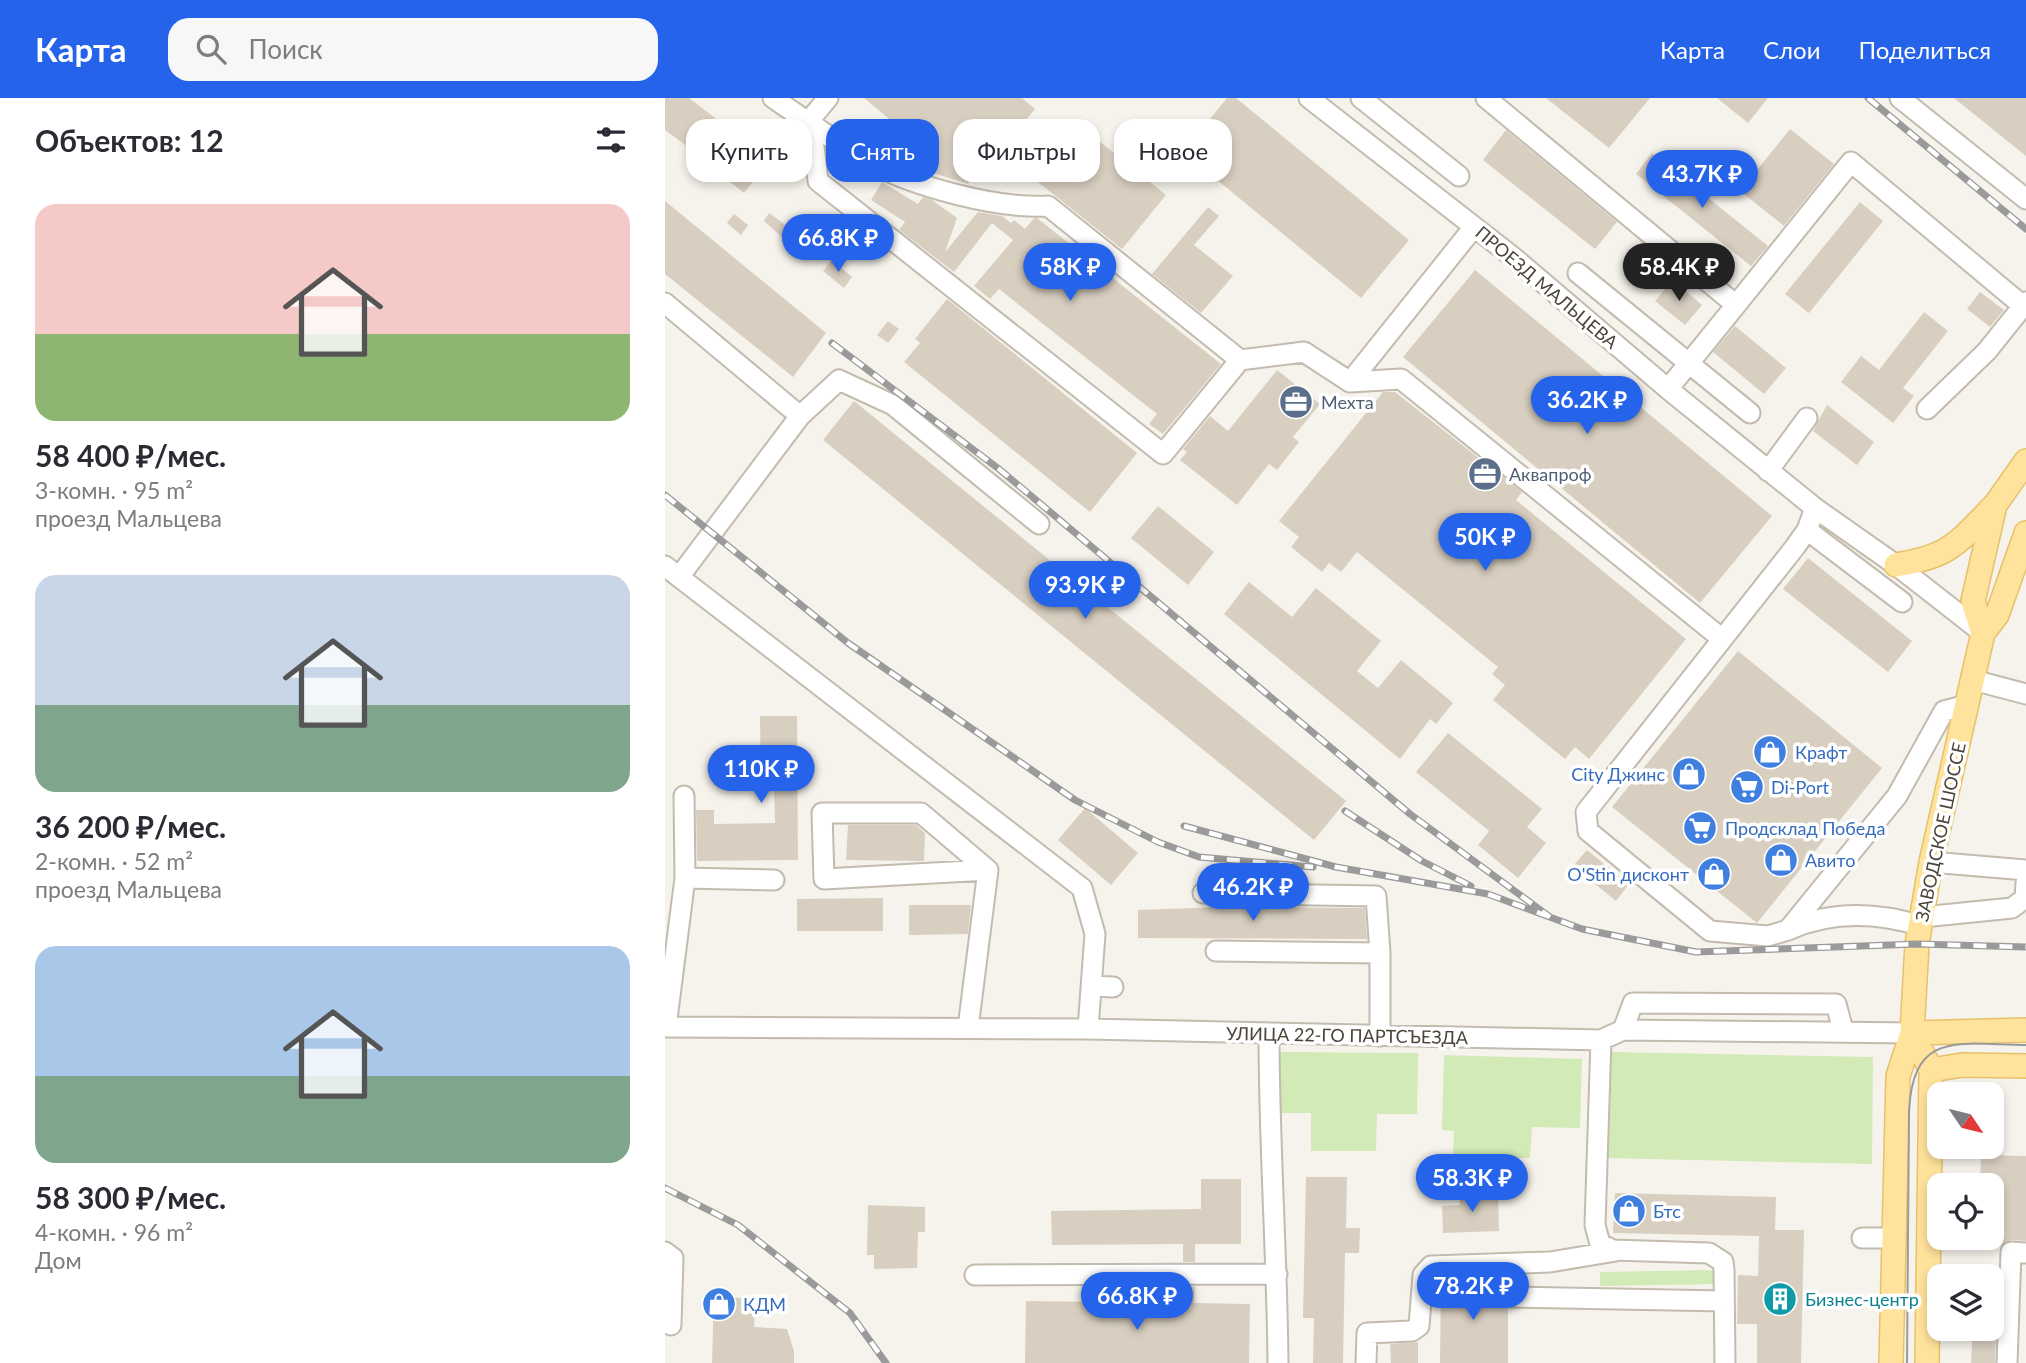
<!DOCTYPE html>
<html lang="ru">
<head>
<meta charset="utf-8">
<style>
	body { margin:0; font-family:Lato,sans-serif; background:#f7f7f7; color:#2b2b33; height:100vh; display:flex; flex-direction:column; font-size:26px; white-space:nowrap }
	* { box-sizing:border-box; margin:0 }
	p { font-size:23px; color:#7c7c81 }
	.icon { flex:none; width:38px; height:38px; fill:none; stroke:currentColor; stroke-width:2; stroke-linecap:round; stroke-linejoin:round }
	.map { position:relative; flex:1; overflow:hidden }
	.drawer { display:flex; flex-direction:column; background:#fff; width:665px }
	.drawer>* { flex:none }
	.guide { position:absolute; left:21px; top:21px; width:665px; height:63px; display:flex; gap:14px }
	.needle { width:46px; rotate:125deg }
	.controls { position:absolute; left:1262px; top:984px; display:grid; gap:14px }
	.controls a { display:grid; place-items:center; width:77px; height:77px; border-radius:14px; background:#fff; box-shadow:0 4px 10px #0003; font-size:35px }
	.price { position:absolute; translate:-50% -60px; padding:0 16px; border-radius:24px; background:#2563eb; color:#fff; font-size:23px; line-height:46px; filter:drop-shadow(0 2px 4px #0008) }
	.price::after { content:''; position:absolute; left:50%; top:42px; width:21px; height:16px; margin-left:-10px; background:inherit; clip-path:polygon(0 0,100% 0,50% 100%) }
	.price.on { background:#222; color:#fff }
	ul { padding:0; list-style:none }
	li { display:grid; align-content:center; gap:14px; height:371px; padding:0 35px }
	li span { display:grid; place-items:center; height:217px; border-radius:21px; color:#555 }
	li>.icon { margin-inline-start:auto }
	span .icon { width:126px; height:126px; fill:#fffc; stroke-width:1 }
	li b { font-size:30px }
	h2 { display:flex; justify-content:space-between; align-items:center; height:84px; padding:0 35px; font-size:30px }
	.tag { padding:0 24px; border-radius:21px; background:#fff; box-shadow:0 4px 10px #0003; font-size:24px; line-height:63px }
	.tag.on { background:#2563eb; color:#fff }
	header { display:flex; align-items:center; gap:42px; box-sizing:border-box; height:98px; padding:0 35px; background:#2563eb; color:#fff }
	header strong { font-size:33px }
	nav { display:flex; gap:38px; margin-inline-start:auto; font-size:24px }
	.search { width:490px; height:63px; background:#f7f7f7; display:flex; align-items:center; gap:18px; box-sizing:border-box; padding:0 24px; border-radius:21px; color:#7c7c81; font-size:26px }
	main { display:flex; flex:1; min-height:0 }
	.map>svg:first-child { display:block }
	.green { fill:#d2eab5 }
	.building { fill:#d8cfc1 }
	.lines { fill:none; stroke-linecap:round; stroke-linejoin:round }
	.minor-casing { stroke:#c2bbae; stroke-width:23 }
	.major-casing { stroke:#e6c16a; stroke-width:26 }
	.minor { stroke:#fff; stroke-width:19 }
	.major { stroke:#ffe39c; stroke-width:23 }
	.tram { stroke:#9a9a9a; stroke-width:2 }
	.rail-casing { stroke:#9a9a9a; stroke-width:7 }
	.rail { stroke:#fff; stroke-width:4.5; stroke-dasharray:13; stroke-linecap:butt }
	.labels { text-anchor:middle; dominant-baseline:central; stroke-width:7; stroke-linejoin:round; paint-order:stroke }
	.street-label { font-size:18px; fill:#4b4439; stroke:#fff }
	.service-label { font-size:18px; fill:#4e5e75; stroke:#fff; text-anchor:start }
	.shop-label { font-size:18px; fill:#366cbe; stroke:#fff; text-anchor:start }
	.culture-label { font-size:18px; fill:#0d838f; stroke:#fff; text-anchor:start }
</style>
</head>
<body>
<header>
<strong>Карта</strong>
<div class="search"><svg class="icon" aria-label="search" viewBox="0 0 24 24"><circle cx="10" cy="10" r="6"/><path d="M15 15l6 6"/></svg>Поиск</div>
<nav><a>Карта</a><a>Слои</a><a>Поделиться</a></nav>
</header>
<main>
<section class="drawer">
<h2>Объектов: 12<svg class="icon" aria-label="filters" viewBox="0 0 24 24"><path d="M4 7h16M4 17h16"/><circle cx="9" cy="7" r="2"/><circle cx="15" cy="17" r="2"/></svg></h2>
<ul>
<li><span style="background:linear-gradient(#f6c9c9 60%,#8fb573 0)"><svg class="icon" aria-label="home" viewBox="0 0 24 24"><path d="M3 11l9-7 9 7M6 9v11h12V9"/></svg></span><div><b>58 400 ₽/мес.</b><p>3-комн. · 95 m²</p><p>проезд Мальцева</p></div></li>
<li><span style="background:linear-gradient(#c9d6e8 60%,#7fa58c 0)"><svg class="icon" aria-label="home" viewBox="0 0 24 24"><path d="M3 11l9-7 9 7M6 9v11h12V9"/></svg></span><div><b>36 200 ₽/мес.</b><p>2-комн. · 52 m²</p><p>проезд Мальцева</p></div></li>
<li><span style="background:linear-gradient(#a9c7e8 60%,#7fa58c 0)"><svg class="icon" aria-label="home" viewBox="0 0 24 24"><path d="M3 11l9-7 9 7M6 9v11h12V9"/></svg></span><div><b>58 300 ₽/мес.</b><p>4-комн. · 96 m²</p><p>Дом</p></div></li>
</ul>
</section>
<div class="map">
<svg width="1361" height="1265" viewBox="0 0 1361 1265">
	<rect width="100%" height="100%" fill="#f6f3ec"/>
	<path class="green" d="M608,954L753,955L752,1016H712L711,1053H646V1015H608Z
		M944,954L1208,959L1207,1066L940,1060Z
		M779,957L917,961L915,1030L867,1029L865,1060L788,1058L789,1033L777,1032Z
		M1052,1172L1053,1186L935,1188V1174Z"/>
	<path class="building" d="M0,0H24L105,62L79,95L38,63L32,71L20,62L27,52L0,32Z
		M199,0H357L370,11L323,68L304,52L306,78L303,86L227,62L245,38Z
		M562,0H571L744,142L696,200L518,54Z
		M881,0H985L944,50Z
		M1052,0H1103L1083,25Z
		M1289,0H1361V58Z
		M408,22L501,97L457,151L364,77Z
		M1125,31L1169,66L1119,128L1075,93Z
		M841,32L952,124L930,151L818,62Z
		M987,55L1103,148L1086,168L971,76Z
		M217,84L253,106L258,99L267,102L292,120L280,154L313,114L337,118L346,125L349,122L360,131L369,120H372L556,266L498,336L484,326L492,316L334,191L325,201L309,188L348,142L327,125L289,174L234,132L240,124L206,102Z
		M0,103L161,235L128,279L0,176Z
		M1195,104L1218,123L1144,215L1120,196Z
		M543,109L554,118L529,147L568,178L536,215L487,176Z
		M104,115L144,144L135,155L99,123Z
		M69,116L83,127L76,137L62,125Z
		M167,162L187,179L179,190L158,173Z
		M810,172L1107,418L1035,505L738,259Z
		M1008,182L1037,207L1020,227L990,203Z
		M1315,194L1339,212L1325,229L1302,211Z
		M282,201L472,355L425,414L239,264L255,245L250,241Z
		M1259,214L1283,233L1238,290L1249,298L1228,325L1176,284L1196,258L1214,272Z
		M223,223L234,231L223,245L212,237Z
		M1070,228L1121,270L1099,296L1048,254Z
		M612,272L655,306L628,339L634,344L612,372L604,366L572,407L515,362L522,354L518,351L545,318L563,333Z
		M718,294H730L857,394L851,402L1021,541L924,661L910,649L900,661L828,602L840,587L827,576L833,569L692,454L676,474L664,465L657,474L626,449L634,439L614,423Z
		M189,303L681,703L649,742L158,342Z
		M1162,307L1209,344L1192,367L1148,333Z
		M493,408L549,454L523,487L466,440Z
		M1143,460L1247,543L1223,574L1118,491Z
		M584,484L627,519L651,490L716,543L692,573L713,590L736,562L788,605L771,626L765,621L735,661L559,516Z
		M1073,553L1217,670L1092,825L947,709Z
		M95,618H132L133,762L32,763L31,712H49V726L110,725L109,690H96Z
		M783,635L877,711L862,729L881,745L853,780L813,747L824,733L751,674Z
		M420,710L473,755L446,787L393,742Z
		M183,727H251L260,735L259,763L181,762Z
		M922,752L964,786L951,803L908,768Z
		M218,800V833H132V801Z
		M244,807H306L303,836L244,837Z
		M556,809L700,810L702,841L473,840V812Z
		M1316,1057L1361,1058V1143L1346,1142L1335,1148H1326V1087H1315Z
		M641,1079H682L681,1130H695L694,1155H680L678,1265H648L649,1220H638Z
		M536,1081H576V1146H530V1164H518V1146L387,1147L386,1113L536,1111Z
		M833,1095L834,1133L778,1135L777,1108L795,1107L794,1097Z
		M950,1095L1111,1099L1110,1132H1139L1136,1265H1092V1226H1072L1073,1177L1093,1178L1094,1138L948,1135Z
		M203,1107L260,1109V1134H253L252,1170L209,1171V1157H202Z
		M808,1179V1182H844V1187L833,1192L831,1199L836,1209L843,1211V1265H775L776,1180Z
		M518,1189H530L529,1205L585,1206L584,1265H360L361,1203L518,1205Z
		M49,1198L90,1201L89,1229L122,1231L129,1253V1265H47Z
		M1326,1207H1332L1330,1265H1306L1308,1230H1326Z
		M753,1244V1265H726L725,1246Z"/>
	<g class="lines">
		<g class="minor-casing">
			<path id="minor" d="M108,0L143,24
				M163,0L143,24C164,38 184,53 206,65C250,89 333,111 383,108L575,262L639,254L685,284L736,281L1056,540
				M644,0L848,159L1003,291L1150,410L1231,467L1318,535
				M696,0L794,78
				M821,0L1071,207L1003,291
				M1235,0L1361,101
				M149,48L153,83L498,356L575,262
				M913,175L1085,315
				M0,205L135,318
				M1071,207L1186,64L1358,208L1361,204
				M685,284L809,129
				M1262,311L1322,253L1358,208
				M1103,373L1142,320
				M374,426L228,307L174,282L135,318L14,479L417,790L430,836L423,931
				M1142,432L1237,504
				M0,468L14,479
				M1308,582L1361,596
				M19,698L20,780
				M1266,764L1361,772
				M538,795L711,798L715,855V938
				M1258,819L1347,810L1360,800L1361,785
				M1256,828C1211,814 1166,813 1123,832L1232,698L1279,613L1302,607
				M1123,832L1103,838L1045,833L923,733L921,714L1130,449L1142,432L1150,410
				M551,853L715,855
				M427,888L448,889
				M0,929L423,931L936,942L958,932L1247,935
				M1,929L20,780L109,782
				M303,930L323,772L159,781L157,715H256L323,772
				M958,932L968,905L1171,906L1178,932
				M604,936C604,1046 612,1155 613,1265
				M936,942L930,1127L935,1146L948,1152L1044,1155L1058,1164L1059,1172L1060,1265
				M1197,1140H1229
				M0,1154L8,1160L6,1227
				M310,1177L612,1176
				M843,1199L1059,1203
				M701,1265L702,1235L747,1233L754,1228L758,1177L766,1168L885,1164L951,1153
				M1342,1265L1346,1154L1361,1155"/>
		</g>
		<g class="major-casing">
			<path id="major" d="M1231,467C1287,458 1292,445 1330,407
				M1318,535L1332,517L1361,435
				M1247,935L1266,972L1262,1265
				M1247,935L1361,932
				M1266,972L1297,967L1361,968
				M1226,1265L1233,978L1247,935L1252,846L1266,764L1318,535L1308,503L1330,407L1361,363"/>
		</g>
		<use href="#minor" class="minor"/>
		<use href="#major" class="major"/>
		<path class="tram" d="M1242,1265L1244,1013C1248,930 1297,947 1361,947"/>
		<g class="rail-casing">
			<path id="rail" d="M1203,0L1361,131
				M167,245L334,371L745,716L885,819
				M0,397L183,545L410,702L493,744L534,759L648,769
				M680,713L757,763L806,788
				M519,728L671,769L823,796L917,831L1031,854L1252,846L1361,849
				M0,1090L73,1127L185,1215L221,1265"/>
		</g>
		<use href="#rail" class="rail"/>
	</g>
	<defs>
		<g id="office-disc" transform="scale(1.75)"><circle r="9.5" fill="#5c6f8a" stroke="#fff"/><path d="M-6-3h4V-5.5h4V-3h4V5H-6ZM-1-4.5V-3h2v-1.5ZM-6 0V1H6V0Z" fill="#fff"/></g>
		<g id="shop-disc" transform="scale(1.75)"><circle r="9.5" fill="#3f7fe0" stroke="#fff"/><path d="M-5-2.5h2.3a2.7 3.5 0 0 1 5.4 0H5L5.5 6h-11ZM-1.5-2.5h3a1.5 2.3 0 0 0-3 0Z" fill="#fff"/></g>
		<g id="supermarket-disc" transform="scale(1.75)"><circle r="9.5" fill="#3f7fe0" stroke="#fff"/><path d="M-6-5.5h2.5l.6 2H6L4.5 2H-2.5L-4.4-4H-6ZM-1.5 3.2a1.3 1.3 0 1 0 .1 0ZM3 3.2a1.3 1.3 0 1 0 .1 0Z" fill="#fff"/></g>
		<g id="building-disc" transform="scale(1.75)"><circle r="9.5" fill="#0f9aa8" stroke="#fff"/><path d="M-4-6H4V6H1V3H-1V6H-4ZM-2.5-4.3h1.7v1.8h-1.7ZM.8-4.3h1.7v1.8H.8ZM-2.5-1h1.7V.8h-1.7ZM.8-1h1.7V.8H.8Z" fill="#fff"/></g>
	</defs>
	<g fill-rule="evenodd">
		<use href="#office-disc" x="631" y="304"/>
		<use href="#office-disc" x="820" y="376"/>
		<use href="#shop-disc" x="1105" y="654"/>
		<use href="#shop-disc" x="1024" y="676"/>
		<use href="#supermarket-disc" x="1082" y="689"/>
		<use href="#supermarket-disc" x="1035" y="730"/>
		<use href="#shop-disc" x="1116" y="762"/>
		<use href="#shop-disc" x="1049" y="776"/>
		<use href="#shop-disc" x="964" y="1113"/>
		<use href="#building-disc" x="1115" y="1201"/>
		<use href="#shop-disc" x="54" y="1206"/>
	</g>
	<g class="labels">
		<g class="street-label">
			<text transform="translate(882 189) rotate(40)">ПРОЕЗД МАЛЬЦЕВА</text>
			<text transform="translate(1275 734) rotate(-78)">ЗАВОДСКОЕ ШОССЕ</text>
			<text transform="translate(682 937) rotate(1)">УЛИЦА 22-ГО ПАРТСЪЕЗДА</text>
		</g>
		<g class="service-label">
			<text x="656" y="304">Мехта</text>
			<text x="844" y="376">Аквапроф</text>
		</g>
		<g class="shop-label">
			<text x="1130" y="654">Крафт</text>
			<text x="1000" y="676" text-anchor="end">City Джинс</text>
			<text x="1106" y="689">Di-Port</text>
			<text x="1060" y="730">Продсклад Победа</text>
			<text x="1140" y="762">Авито</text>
			<text x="1024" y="776" text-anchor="end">O'Stin дисконт</text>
			<text x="988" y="1113">Бтс</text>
			<text x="78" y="1206">КДМ</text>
		</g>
		<g class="culture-label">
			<text x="1140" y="1201">Бизнес-центр</text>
		</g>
	</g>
</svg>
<div class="controls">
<a><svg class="needle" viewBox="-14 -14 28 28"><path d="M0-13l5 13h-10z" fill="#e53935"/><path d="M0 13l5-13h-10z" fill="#7c7c81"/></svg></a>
<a><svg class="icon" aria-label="locate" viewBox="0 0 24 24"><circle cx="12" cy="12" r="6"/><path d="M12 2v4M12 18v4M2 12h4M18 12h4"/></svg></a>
<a><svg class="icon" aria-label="layers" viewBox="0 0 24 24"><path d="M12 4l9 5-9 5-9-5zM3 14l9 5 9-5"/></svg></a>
</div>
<b class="price" style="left:1037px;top:112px">43.7K ₽</b>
<b class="price" style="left:173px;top:176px">66.8K ₽</b>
<b class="price" style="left:405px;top:205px">58K ₽</b>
<b class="price on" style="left:1014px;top:205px">58.4K ₽</b>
<b class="price" style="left:922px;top:338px">36.2K ₽</b>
<b class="price" style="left:820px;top:475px">50K ₽</b>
<b class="price" style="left:420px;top:523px">93.9K ₽</b>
<b class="price" style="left:96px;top:707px">110K ₽</b>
<b class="price" style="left:588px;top:825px">46.2K ₽</b>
<b class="price" style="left:807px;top:1116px">58.3K ₽</b>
<b class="price" style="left:808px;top:1224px">78.2K ₽</b>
<b class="price" style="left:472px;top:1234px">66.8K ₽</b>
<div class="guide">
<a class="tag">Купить</a>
<a class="tag on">Снять</a>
<a class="tag">Фильтры</a>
<a class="tag">Новое</a>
</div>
</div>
</main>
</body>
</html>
